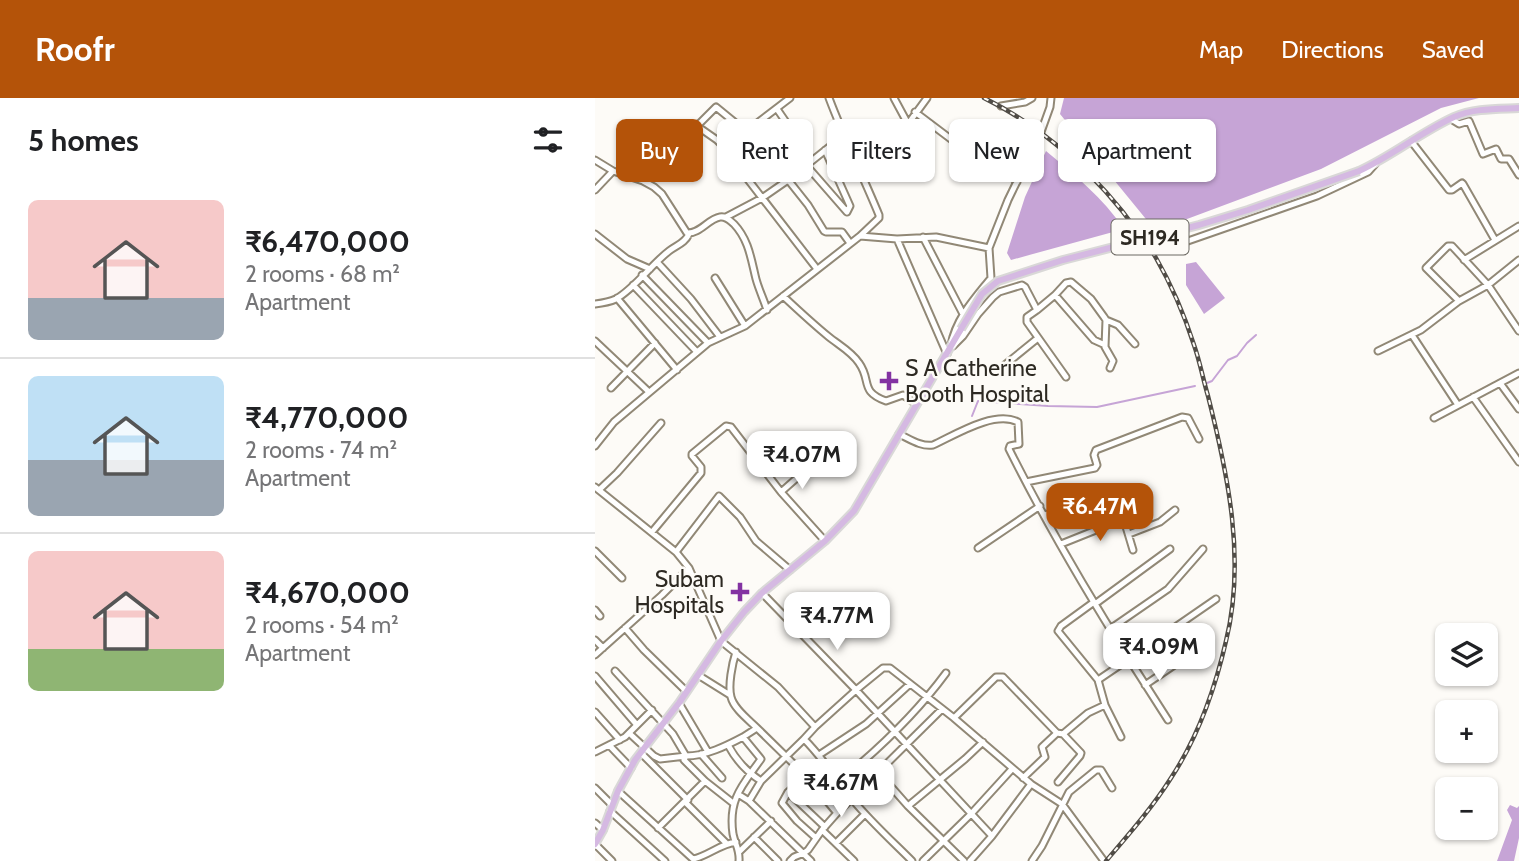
<!DOCTYPE html>
<html lang="en">
<head>
<meta charset="utf-8">
<style>
	body { margin:0; font-family:Cabin,sans-serif; background:#f2f2f2; color:#202124; height:100vh; display:flex; flex-direction:column; font-size:26px; white-space:nowrap }
	* { box-sizing:border-box; margin:0 }
	p { font-size:23px; color:#757577 }
	.icon { flex:none; width:38px; height:38px; fill:none; stroke:currentColor; stroke-width:2; stroke-linecap:round; stroke-linejoin:round }
	.map { position:relative; flex:1; overflow:hidden }
	.side { display:flex; flex-direction:column; background:#fff; width:595px }
	.side>* { flex:none }
	.guide { position:absolute; left:21px; top:21px; width:665px; height:63px; display:flex; gap:14px }
	.buttons { position:absolute; left:840px; top:525px; display:grid; gap:14px }
	.buttons a { display:grid; place-items:center; width:63px; height:63px; border-radius:10px; background:#fff; box-shadow:0 2px 5px #0004; font-size:35px }
	.price { position:absolute; translate:-50% -60px; padding:0 16px; border-radius:14px; background:#fff; color:#222; font-size:23px; line-height:46px; filter:drop-shadow(0 2px 4px #0008) }
	.price::after { content:''; position:absolute; left:50%; top:42px; width:21px; height:16px; margin-left:-10px; background:inherit; clip-path:polygon(0 0,100% 0,50% 100%) }
	.price.current { background:#b45309; color:#fff }
	ul { padding:0; list-style:none }
	li { display:flex; align-items:center; gap:21px; height:175px; padding:0 28px }
	li+li { border-top:2px solid #e0e0e0 }
	li span { display:grid; place-items:center; flex:none; width:196px; height:140px; border-radius:10px; color:#555 }
	li>.icon { margin-inline-start:auto }
	span .icon { width:84px; height:84px; fill:#fffc; stroke-width:1 }
	li b { font-size:30px }
	h2 { display:flex; justify-content:space-between; align-items:center; height:84px; padding:0 28px; font-size:30px }
	.tag { padding:0 24px; border-radius:10px; background:#fff; box-shadow:0 2px 5px #0004; font-size:24px; line-height:63px }
	.tag.current { background:#b45309; color:#fff }
	header { display:flex; align-items:center; gap:42px; box-sizing:border-box; height:98px; padding:0 35px; background:#b45309; color:#fff }
	header strong { font-size:33px }
	nav { display:flex; gap:38px; margin-inline-start:auto; font-size:24px }
	main { display:flex; flex:1; min-height:0 }
	.map>svg:first-child { display:block }
	.water { fill:#c6a4d6 }
	.lines { fill:none; stroke-linecap:round; stroke-linejoin:round }
	.stream { stroke:#c6a4d6; stroke-width:2 }
	.minor-casing { stroke:#918876; stroke-width:9 }
	.major-casing { stroke:#d9d8d7; stroke-width:10 }
	.minor { stroke:#fff; stroke-width:5 }
	.major { stroke:#d5b9e2; stroke-width:6 }
	.rail-casing { stroke:#504c46; stroke-width:4.5 }
	.rail { stroke:#fdfbf7; stroke-width:2; stroke-dasharray:5; stroke-linecap:butt }
	.major-bridge-casing { stroke:#d9d8d7; stroke-width:10; stroke-linecap:butt }
	.major-bridge { stroke:#d5b9e2; stroke-width:6 }
	.poi-dot { fill:#8332a2; stroke:#fdfbf7; stroke-width:2.5 }
	.labels { text-anchor:middle; dominant-baseline:central; stroke-width:5; stroke-linejoin:round; paint-order:stroke }
	.shield { fill:#fdfbf7; stroke:#6b6862; stroke-width:2 }
	.shield-label { font-size:21px; font-weight:bold; fill:#2d2922 }
	.poi-label { font-size:23px; fill:#2d2922; stroke:#fdfbf7; text-anchor:start }
</style>
</head>
<body>
<header>
<strong>Roofr</strong>
<nav><a>Map</a><a>Directions</a><a>Saved</a></nav>
</header>
<main>
<section class="side">
<h2>5 homes<svg class="icon" aria-label="filters" viewBox="0 0 24 24"><path d="M4 7h16M4 17h16"/><circle cx="9" cy="7" r="2"/><circle cx="15" cy="17" r="2"/></svg></h2>
<ul>
<li><span style="background:linear-gradient(#f6c9c9 70%,#9aa5b1 0)"><svg class="icon" aria-label="home" viewBox="0 0 24 24"><path d="M3 11l9-7 9 7M6 9v11h12V9"/></svg></span><div><b>₹6,470,000</b><p>2 rooms · 68 m²</p><p>Apartment</p></div></li>
<li><span style="background:linear-gradient(#bfe0f5 60%,#9aa5b1 0)"><svg class="icon" aria-label="home" viewBox="0 0 24 24"><path d="M3 11l9-7 9 7M6 9v11h12V9"/></svg></span><div><b>₹4,770,000</b><p>2 rooms · 74 m²</p><p>Apartment</p></div></li>
<li><span style="background:linear-gradient(#f6c9c9 70%,#8fb573 0)"><svg class="icon" aria-label="home" viewBox="0 0 24 24"><path d="M3 11l9-7 9 7M6 9v11h12V9"/></svg></span><div><b>₹4,670,000</b><p>2 rooms · 54 m²</p><p>Apartment</p></div></li>
</ul>
</section>
<div class="map">
<svg width="924" height="763" viewBox="0 0 924 763">
	<rect width="100%" height="100%" fill="#fdfbf7"/>
	<path class="water" d="M469,0H884L846,10L726,71L584,124L555,126L465,16Z
		M451,53C480,77 508,100 529,131L416,162L412,155L430,99Z
		M601,164L630,200L609,216L591,187V166Z
		M915,707L922,710L924,708V740L919,763H902L917,722L912,712Z"/>
	<g class="lines">
		<path class="stream" d="M612,285L617,283L633,262L642,258L652,245L661,237
			M377,318L383,303L453,308L502,309L600,288"/>
		<g class="minor-casing">
			<path id="minor" d="M195,0L157,29L156,35L213,107L229,133L231,134H247L255,145
				M234,0C249,40 268,78 284,117V120L265,138
				M299,0L313,26
				M406,8L430,4L437,0
				M182,11L217,62
				M320,14L365,48H368L374,41L377,43L393,55L422,84
				M856,21L864,26L874,23L888,56L901,51L906,61H914L924,77
				M156,32L143,27L121,9L102,28L122,42L148,68L151,79L222,171
				M816,43L854,92H857L867,85L868,86L900,142
				M287,53L311,77C317,77 319,74 322,69L319,65L326,55
				M0,62L18,73L48,83L59,89L67,96L92,135C105,136 113,121 125,119C132,118 135,123 139,126C154,142 156,161 161,181C164,192 169,202 172,212
				M211,67L252,114L255,108L230,52
				M264,69L287,53L313,26L332,0
				M0,92L18,73
				M131,119L167,100L193,82L248,38
				M0,136L32,161L55,171
				M328,139L368,216
				M302,141L352,256
				M590,144L722,98L773,74L781,65
				M869,162L924,128
				M62,164L96,201L125,239
				M47,177L113,245
				M120,180L150,228
				M38,187L102,254
				M460,197L471,185L476,184L496,201L509,219L511,222L510,249L518,263L515,270
				M188,198C203,212 218,226 234,239C244,247 257,254 264,265C277,283 264,293 291,303L308,297L321,306
				M22,200L82,272
				M864,203L831,170L853,148H857L893,187L924,233
				M0,206C8,205 14,204 21,201C39,191 57,166 74,153C82,147 90,145 94,136
				M442,212L432,219V224L471,279
				M511,222L523,227L540,246
				M817,237L863,307
				M0,243L54,294
				M356,247C361,220 380,200 396,180L394,150L413,102L446,34L455,9L456,0
				M358,248L368,238L383,216L398,199L404,194L427,187L430,189L442,212L460,197L499,242L510,247
				M783,253L826,232L864,203L893,187L924,162
				M406,270L443,240
				M905,285L924,311
				M16,290L60,245
				M878,299L924,364
				M839,320L924,275
				M304,336C315,341 326,349 338,347C360,337 399,312 423,324L424,346L415,348L414,351C450,423 491,493 534,561L503,582
				M0,348L19,324L113,245L150,228L265,138L302,141L341,139L394,150
				M218,354L222,362L220,364L186,394L230,443
				M431,384L500,370L502,367L499,357L501,352L587,319L593,320L604,341
				M0,389L81,454L94,470L126,543L183,589L220,629L261,592L288,570H295L359,620L436,686L397,738L375,763
				M4,392L22,375L66,325
				M450,417L511,398L519,397L530,401L546,394
				M57,434L106,375V369L97,358V356L131,328L136,329L186,394
				M534,436L565,424L580,412
				M466,446L506,430L525,421L529,422L538,452
				M383,450L445,408
				M0,453L27,480
				M81,454L124,398L145,419L161,443L195,472
				M167,495L261,592L397,738
				M500,506L575,451
				M0,512L5,518
				M30,530L49,552L91,593
				M515,531L573,491L608,451
				M0,542L8,550
				M141,554C137,566 133,588 136,599C139,611 154,622 162,630L148,639L166,661C147,688 133,701 138,736C140,746 145,752 144,763
				M0,557L67,497L94,470
				M20,573L78,636L91,658L65,661L59,658L34,635
				M103,577L135,597
				M0,578L42,627
				M550,587L597,555
				M84,605L113,654
				M510,607L526,639
				M0,614L25,642
				M359,620L401,579H408L462,635
				M573,622L534,561L621,501
				M220,629L209,641C228,660 240,680 257,701C275,723 297,743 317,763
				M162,630L211,678L242,715L347,611
				M14,647L36,670
				M133,647C141,662 152,674 166,683
				M0,654L30,639L57,612
				M46,655L93,702
				M106,656L127,680
				M224,657L271,626L315,586
				M265,666C296,639 326,609 351,575
				M283,674L313,708L369,763
				M211,678L193,694L187,705L202,723L221,740
				M428,680L450,659L447,649L462,635L468,636L493,615L510,607L503,582L463,533L466,528L499,504
				M463,684L485,658L486,655L468,636
				M436,686L467,706L509,763
				M0,690L17,707
				M23,693L98,761C113,758 125,746 141,744
				M193,694L230,729
				M143,696L154,703L166,683L209,641
				M154,703L216,763
				M90,704L131,745
				M138,705L110,683L89,662L91,658C111,658 131,648 148,639
				M313,708L370,661L388,644
				M15,713L70,763
				M0,725L8,732
				M63,730L110,683
				M227,732L259,763
				M159,739L183,763
				M241,745L270,716
				M0,746L17,763
				M145,753L176,723
				M195,763L199,759L209,755L213,752L227,732L242,715
				M328,763L376,716L417,671
				M437,763L447,748L474,694L501,672H506L517,690"/>
		</g>
		<g class="major-casing">
			<path id="major" d="M764,73C797,58 826,34 859,19C879,10 903,11 924,10
				M0,746L8,732L23,693L40,662L84,605L126,543L149,514L167,495L230,443L259,413L366,231"/>
		</g>
		<use href="#minor" class="minor"/>
		<use href="#major" class="major"/>
		<g class="rail-casing">
			<path id="rail" d="M389,0C450,30 504,79 543,134C549,142 556,151 561,160C576,186 590,219 599,247C605,264 608,281 613,298C633,377 651,462 631,543C620,591 603,639 576,680C557,710 534,736 511,763"/>
		</g>
		<use href="#rail" class="rail"/>
		<g class="major-bridge-casing">
			<path id="major-bridge" d="M366,231L387,196L403,183L468,162L604,127L653,112L764,73"/>
		</g>
		<use href="#major-bridge" class="major-bridge"/>
	</g>
	<g class="poi-dot">
		<path d="M290.5 272.5h7v7h7v7h-7v7h-7v-7h-7v-7h7z"/>
		<path d="M141.5 483.5h7v7h7v7h-7v7h-7v-7h-7v-7h7z"/>
	</g>
	<g class="labels">
		<rect class="shield" x="516.5" y="121.5" width="77" height="35" rx="5"/>
		<g class="shield-label">
			<text x="555" y="139">SH194</text>
		</g>
		<g class="poi-label">
			<text x="310" y="270">S A Catherine<tspan x="310" dy="26">Booth Hospital</tspan></text>
			<text x="129" y="481" text-anchor="end">Subam<tspan x="129" dy="26">Hospitals</tspan></text>
		</g>
	</g>
</svg>
<div class="buttons">
<a><svg class="icon" aria-label="layers" viewBox="0 0 24 24"><path d="M12 4l9 5-9 5-9-5zM3 14l9 5 9-5"/></svg></a>
<a>+</a>
<a>−</a>
</div>
<b class="price" style="left:207px;top:393px">₹4.07M</b>
<b class="price current" style="left:505px;top:445px">₹6.47M</b>
<b class="price" style="left:242px;top:554px">₹4.77M</b>
<b class="price" style="left:564px;top:585px">₹4.09M</b>
<b class="price" style="left:246px;top:721px">₹4.67M</b>
<div class="guide">
<a class="tag current">Buy</a>
<a class="tag">Rent</a>
<a class="tag">Filters</a>
<a class="tag">New</a>
<a class="tag">Apartment</a>
</div>
</div>
</main>
</body>
</html>
